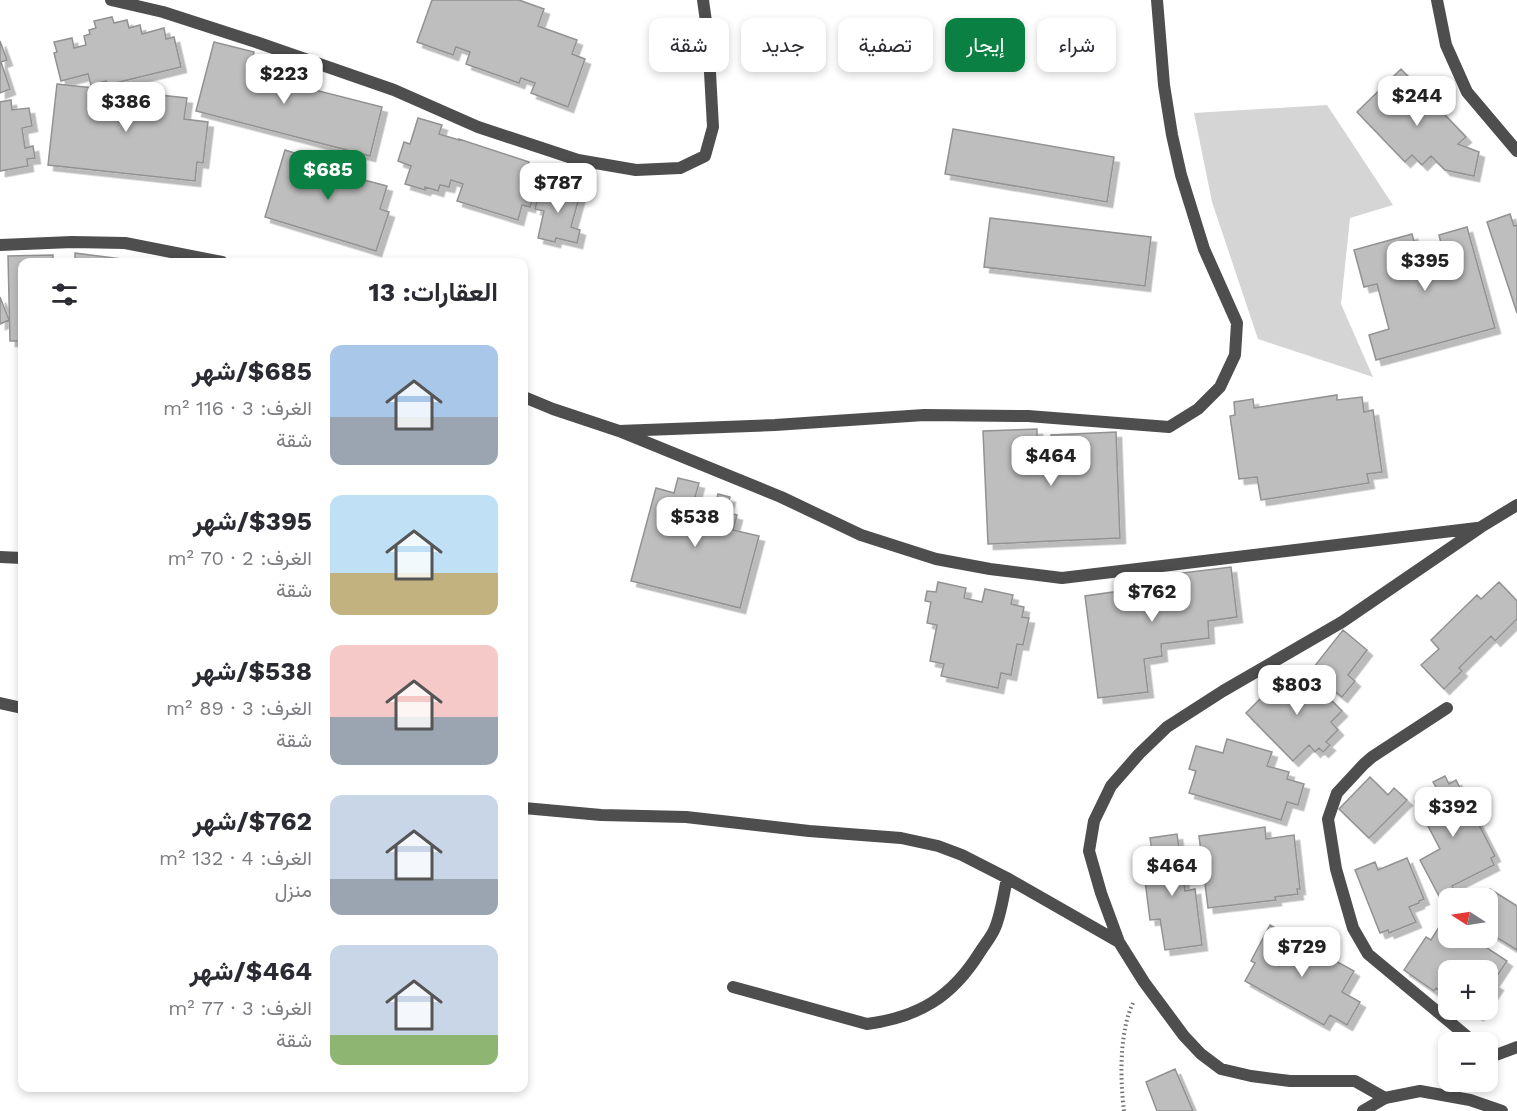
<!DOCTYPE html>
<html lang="ar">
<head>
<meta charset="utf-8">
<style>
	body { margin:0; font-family:"Work Sans",Vazirmatn,sans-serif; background:#f2f2f3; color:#2b2b33; direction:rtl; height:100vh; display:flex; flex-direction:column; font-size:22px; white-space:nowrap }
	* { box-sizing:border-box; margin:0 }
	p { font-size:20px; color:#7c7c81 }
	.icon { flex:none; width:33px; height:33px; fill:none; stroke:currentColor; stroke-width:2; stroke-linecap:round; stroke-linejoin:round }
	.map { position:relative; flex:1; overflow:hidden; direction:ltr }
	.sheet { position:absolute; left:18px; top:258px; width:510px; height:834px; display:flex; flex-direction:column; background:#fff; border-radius:12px; box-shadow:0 3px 9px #0003; direction:rtl }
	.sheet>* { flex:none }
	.top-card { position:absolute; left:546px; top:18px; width:570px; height:54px; direction:rtl; display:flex; gap:12px }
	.needle { width:39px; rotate:282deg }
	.controls { position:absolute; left:1438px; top:888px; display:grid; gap:12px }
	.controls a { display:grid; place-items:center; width:60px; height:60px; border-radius:12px; background:#fff; box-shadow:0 3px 9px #0003; font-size:30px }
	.price { position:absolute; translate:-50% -51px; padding:0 14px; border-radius:12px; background:#fff; color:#222; font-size:20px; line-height:39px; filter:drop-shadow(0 2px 3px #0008) }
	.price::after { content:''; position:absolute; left:50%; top:36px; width:18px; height:14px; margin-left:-9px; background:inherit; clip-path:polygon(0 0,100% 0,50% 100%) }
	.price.current { background:#0b8043; color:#fff }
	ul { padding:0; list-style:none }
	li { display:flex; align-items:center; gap:18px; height:150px; padding:0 30px }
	li span { display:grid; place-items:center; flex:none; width:168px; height:120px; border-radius:12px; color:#555 }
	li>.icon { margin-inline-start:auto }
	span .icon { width:72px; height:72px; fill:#fffc; stroke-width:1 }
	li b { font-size:26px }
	h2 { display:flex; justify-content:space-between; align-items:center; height:72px; padding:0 30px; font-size:26px }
	.pill { padding:0 21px; border-radius:12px; background:#fff; box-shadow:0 3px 9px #0003; font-size:21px; line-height:54px }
	.pill.current { background:#0b8043; color:#fff }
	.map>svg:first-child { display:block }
	.green { fill:#d5d5d5 }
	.building { fill:#bebebe; stroke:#929292; stroke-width:1.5; filter:url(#shadow) }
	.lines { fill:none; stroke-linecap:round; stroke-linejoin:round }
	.path { stroke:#707070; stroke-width:4; stroke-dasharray:1.5 3; stroke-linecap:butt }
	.minor { stroke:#4e4e4e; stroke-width:12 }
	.tertiary { stroke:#4e4e4e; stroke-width:12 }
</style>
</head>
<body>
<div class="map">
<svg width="1517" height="1111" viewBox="0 0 1517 1111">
	<defs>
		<filter id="shadow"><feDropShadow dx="5.5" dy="5.5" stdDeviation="0" flood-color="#0004"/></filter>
	</defs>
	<rect width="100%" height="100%" fill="#fff"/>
	<path class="green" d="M1327,105L1393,205L1350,218L1341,304L1373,377L1258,339L1212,202L1194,113Z"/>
	<path class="building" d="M432,0V1V0H519L544,9L538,26L577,40L572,54L585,59L568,107L531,93L535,83L521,78L519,83L466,64L470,52L456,47L453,55L417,42Z
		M112,17L114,23L127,20L129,28L140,25L142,34L164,28L166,39L174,37L181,67L107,85L106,81L91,85L88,74L61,81L54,53L57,52L54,42L72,38L74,48L86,45L84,36L90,34L89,30L96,28L94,21Z
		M0,41L7,60L1,62L10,89L0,93Z
		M214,42L254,52L248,73L382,107L370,156L196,111Z
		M1401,69L1466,137L1458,144L1479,152L1474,176L1445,170L1431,156L1422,165L1412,155L1405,162L1357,112Z
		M57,84L187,98L184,119L208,122L203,163L197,162L195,181L48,165Z
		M11,100L12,110L29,108L32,126L22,128L25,148L33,146L35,158L27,159L28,166L0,171V102Z
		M418,118L442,125L439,134L459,140V139L529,162L525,175L539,180L530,207L522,205L518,220L457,201L463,184L451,180L449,187L440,185L438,191L425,187V190L405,184L411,166L398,161L404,142L410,144Z
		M953,129L1114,157L1107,202L945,174Z
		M285,150L354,171L350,183L362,186L364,180L387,186L380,209L389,212L376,251L265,217Z
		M541,184L580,194L571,227L580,230L577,243L556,238L555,242L538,238L544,211L535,209Z
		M1510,214L1514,226L1517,225V313L1487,222Z
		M990,218L1151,237L1145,286L984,267Z
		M1467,227L1495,328L1376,360L1369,335L1389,329L1377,284L1364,287L1354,250L1412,234L1416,249L1441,243L1439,235Z
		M75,253L129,260V262H75Z
		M53,255V262H22V341H10L8,256Z
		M0,297L9,320L0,324Z
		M1337,395V400L1362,397L1364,412L1373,410L1382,472L1367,474L1369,483L1261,500L1257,477L1239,479L1230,416L1235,415L1234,402L1253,399L1254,408Z
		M1037,429V444L1051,443V435L1116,432L1120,538L988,544L983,431Z
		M678,478L699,483L693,504L714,509L718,494L730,497L726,512L737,515L733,530L759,536L740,608L631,581L656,488L674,493Z
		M1231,567L1237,617L1208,621L1209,638L1161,644L1162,656L1144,659L1148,692L1098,698L1085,596L1127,590L1126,580Z
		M938,582L966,588L964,598L982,602L985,589L1013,595L1011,604L1024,607L1022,617L1029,618L1023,645L1017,644L1011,675L1001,673L998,688L941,676L944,664L930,661L937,625L927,623L931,602L925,601L927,591L936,592Z
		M1499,582L1517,601V619L1495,641L1491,636L1459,668L1462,671L1444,689L1421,665L1439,649L1431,640L1477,595L1481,599Z
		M1343,630L1367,650L1348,675L1355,681L1342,697L1310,672Z
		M1298,667L1342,711L1331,722L1338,730L1326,742L1330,745L1323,752L1319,748L1315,752L1309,745L1293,761L1246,713L1266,693L1271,698L1281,687L1280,685Z
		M1227,739L1272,752L1267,766L1289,772L1287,779L1304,784L1298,805L1287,802L1281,820L1189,793L1196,771L1189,769L1196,746L1223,753Z
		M1445,776L1449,784L1456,780L1495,856L1491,858L1494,865L1452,886L1455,891L1440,898L1420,860L1440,849L1415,801L1437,789L1433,782Z
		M1370,777L1388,795L1394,788L1407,800L1369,838L1339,809Z
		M1265,827L1266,839L1294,835L1300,889H1297L1298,894L1275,897L1276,900L1208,908L1199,836Z
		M1177,834L1185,891L1195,889L1202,945L1165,950L1160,919L1150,920L1145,880L1156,878L1150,838Z
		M1407,858L1424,899L1419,901V903L1409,907L1416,922L1389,933L1388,930L1380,933L1355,870L1375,862L1378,870Z
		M1490,889L1517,906V950L1488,932V898H1484Z
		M1444,919L1449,922V938H1472L1507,961L1493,982L1498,985L1488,1000V970H1449V996L1436,988L1434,991L1404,970L1426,937L1431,940Z
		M1270,925L1354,971L1342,992L1360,1002L1347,1025L1330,1015L1324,1025L1245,981L1255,963L1251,961Z
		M1469,1010H1482L1478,1015Z
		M1175,1069L1193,1111H1157L1146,1082Z"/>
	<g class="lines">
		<path class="path" d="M1124,1111C1120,1079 1119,1030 1134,1001"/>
		<path class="minor" d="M111,0L163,12L256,42L394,90L478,127L578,160L636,170L680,168L705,156L713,127L708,36L703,0
			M1437,0L1446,45L1467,92L1517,151
			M0,245L72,242L125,243L222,262
			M524,397L553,409L619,431L781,497L861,535L936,559L990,569L1062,578L1477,528
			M619,431L775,425L924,415L1028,416L1169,427L1198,409L1220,387L1235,355L1237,323L1204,249L1181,175L1172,135L1164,85L1157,0
			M0,557L22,558
			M0,703L22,708
			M1447,708L1372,757L1364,764L1337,793L1328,819L1336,869L1353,928L1368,954L1469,1038L1471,1042
			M524,808L601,815L686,817L809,831L901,838L938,846L962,855L1007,878L1119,942
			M733,987L867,1024C919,1017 952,997 980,952C985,944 992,936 995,928C1001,914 1004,893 1007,878
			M1488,1058L1517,1047
			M1449,1095L1461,1082
			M1385,1098L1355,1081H1290L1251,1076L1221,1069L1201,1054L1184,1036L1144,982L1119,942L1101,893L1089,851L1094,821L1111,786L1139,754L1167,727L1223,691L1342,622L1481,527L1517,505"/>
		<path class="tertiary" d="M1363,1111L1385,1098L1420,1091L1470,1100L1502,1111"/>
	</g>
</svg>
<div class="controls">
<a><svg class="needle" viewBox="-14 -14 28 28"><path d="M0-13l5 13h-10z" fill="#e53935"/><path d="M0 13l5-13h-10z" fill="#7c7c81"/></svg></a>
<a>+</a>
<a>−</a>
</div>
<b class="price" style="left:284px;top:105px">$223</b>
<b class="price" style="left:1417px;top:127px">$244</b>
<b class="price" style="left:126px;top:133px">$386</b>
<b class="price current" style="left:328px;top:201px">$685</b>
<b class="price" style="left:558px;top:214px">$787</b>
<b class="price" style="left:1425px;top:292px">$395</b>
<b class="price" style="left:1051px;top:487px">$464</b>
<b class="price" style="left:695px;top:548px">$538</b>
<b class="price" style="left:1152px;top:623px">$762</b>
<b class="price" style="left:1297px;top:716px">$803</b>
<b class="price" style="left:1453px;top:838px">$392</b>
<b class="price" style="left:1172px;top:897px">$464</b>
<b class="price" style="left:1302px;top:978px">$729</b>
<div class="top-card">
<a class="pill">شراء</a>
<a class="pill current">إيجار</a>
<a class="pill">تصفية</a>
<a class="pill">جديد</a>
<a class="pill">شقة</a>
</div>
<section class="sheet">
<h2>العقارات: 13<svg class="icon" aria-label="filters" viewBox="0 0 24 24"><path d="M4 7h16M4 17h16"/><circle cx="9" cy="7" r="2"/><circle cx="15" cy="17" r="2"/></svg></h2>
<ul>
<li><span style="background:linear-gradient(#a9c7e8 60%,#9aa5b1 0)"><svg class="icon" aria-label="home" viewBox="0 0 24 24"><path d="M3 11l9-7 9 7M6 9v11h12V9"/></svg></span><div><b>$685/شهر</b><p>الغرف: 3 · 116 m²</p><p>شقة</p></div></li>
<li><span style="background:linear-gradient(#bfe0f5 65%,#c2b280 0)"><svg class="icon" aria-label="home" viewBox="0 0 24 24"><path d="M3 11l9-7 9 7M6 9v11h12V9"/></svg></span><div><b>$395/شهر</b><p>الغرف: 2 · 70 m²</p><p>شقة</p></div></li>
<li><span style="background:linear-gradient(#f6c9c9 60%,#9aa5b1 0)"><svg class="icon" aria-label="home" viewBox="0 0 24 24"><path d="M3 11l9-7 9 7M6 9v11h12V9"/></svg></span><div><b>$538/شهر</b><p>الغرف: 3 · 89 m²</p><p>شقة</p></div></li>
<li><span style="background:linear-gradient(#c9d6e8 70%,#9aa5b1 0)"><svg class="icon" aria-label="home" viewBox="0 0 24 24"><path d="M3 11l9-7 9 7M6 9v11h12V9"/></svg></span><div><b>$762/شهر</b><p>الغرف: 4 · 132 m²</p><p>منزل</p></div></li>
<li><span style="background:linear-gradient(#c9d6e8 75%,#8fb573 0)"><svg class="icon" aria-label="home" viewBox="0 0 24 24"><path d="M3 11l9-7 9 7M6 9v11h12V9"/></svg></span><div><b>$464/شهر</b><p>الغرف: 3 · 77 m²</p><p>شقة</p></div></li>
</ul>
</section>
</div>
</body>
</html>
